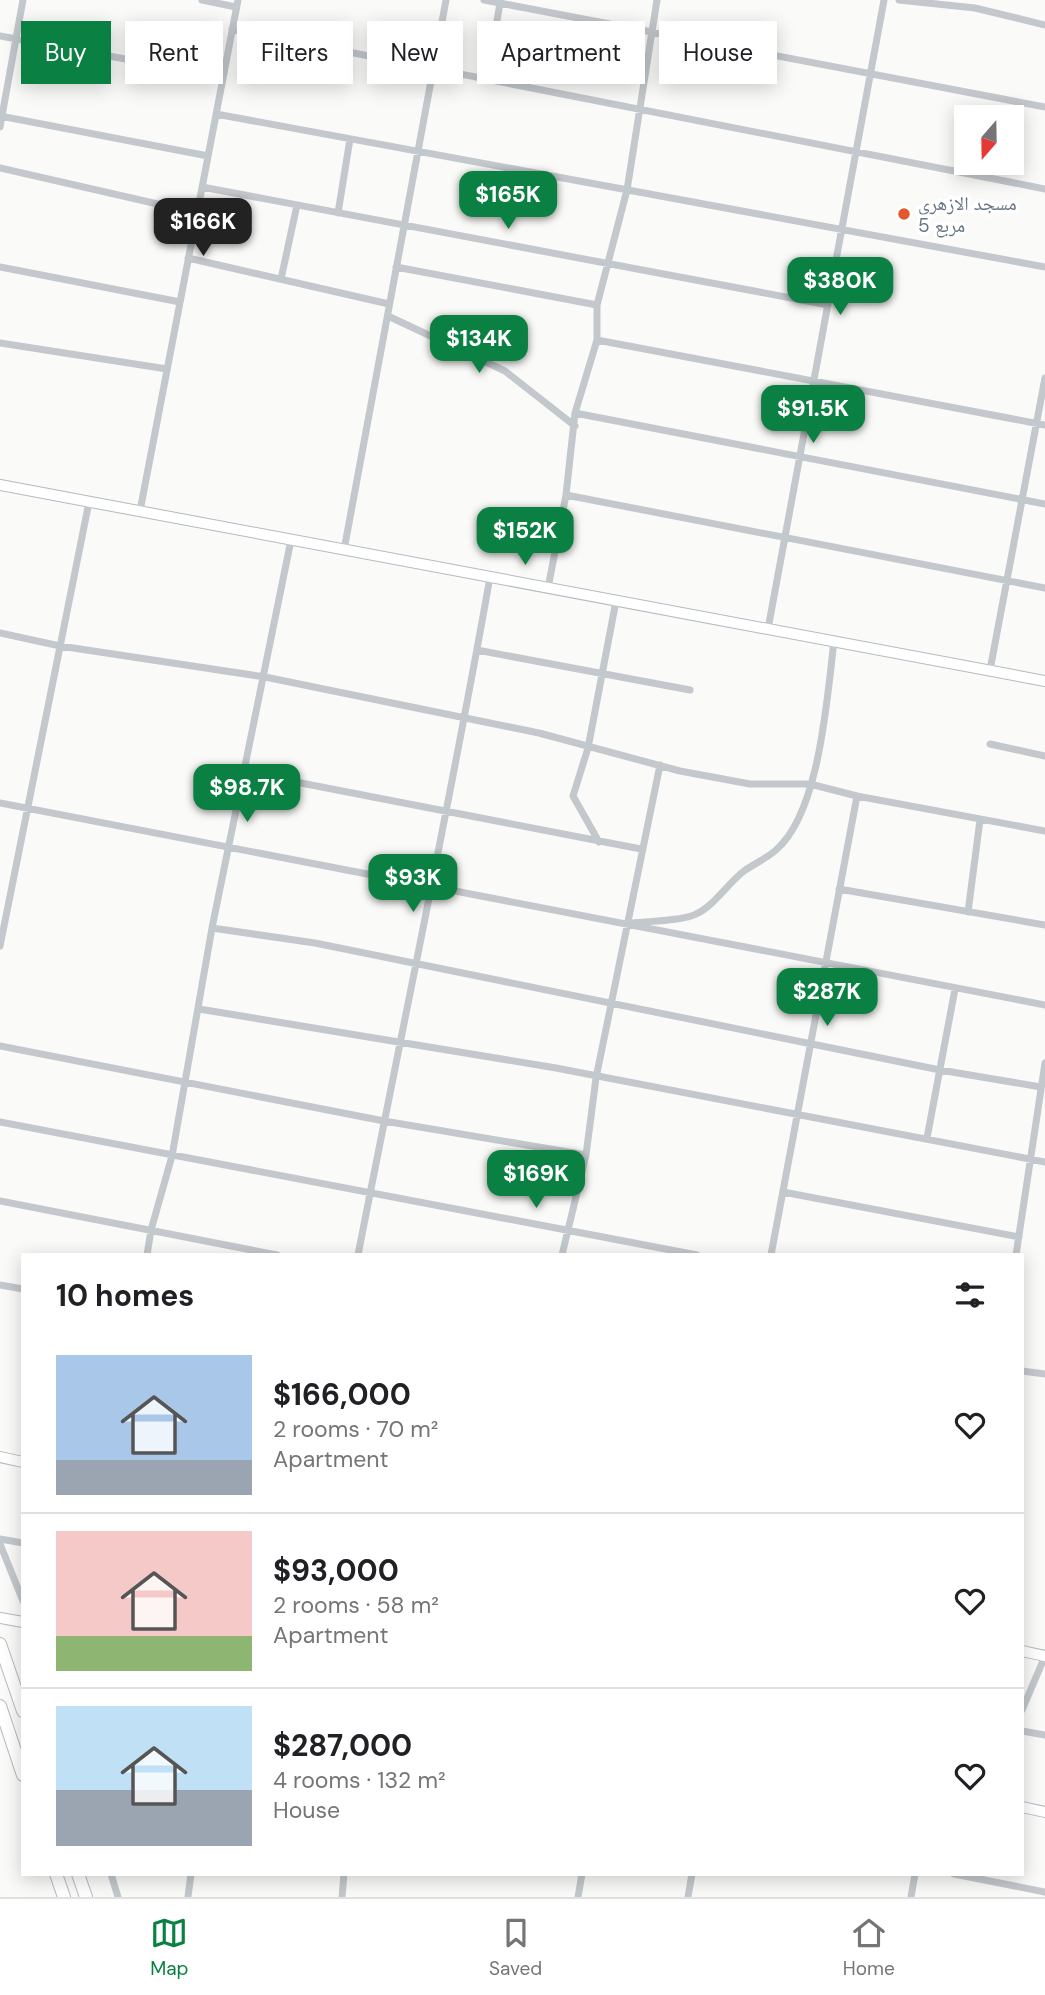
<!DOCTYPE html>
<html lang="en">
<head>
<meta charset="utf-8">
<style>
	body { margin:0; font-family:"DM Sans","Noto Naskh Arabic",sans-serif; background:#f6f6f6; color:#202124; height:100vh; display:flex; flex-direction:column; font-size:26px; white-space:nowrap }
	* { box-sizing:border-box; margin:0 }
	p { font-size:23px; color:#757577 }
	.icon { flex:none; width:38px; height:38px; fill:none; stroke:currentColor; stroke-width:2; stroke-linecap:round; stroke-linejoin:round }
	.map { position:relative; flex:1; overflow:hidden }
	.panel { position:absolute; left:21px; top:1253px; width:1003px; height:623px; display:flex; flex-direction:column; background:#fff; border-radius:0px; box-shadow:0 4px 18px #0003 }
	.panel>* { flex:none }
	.hud { position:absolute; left:21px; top:21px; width:1004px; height:63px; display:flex; gap:14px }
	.needle { width:46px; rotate:200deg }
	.tools { position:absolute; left:954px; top:105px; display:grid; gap:14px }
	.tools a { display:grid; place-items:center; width:70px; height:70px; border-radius:0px; background:#fff; box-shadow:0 4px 18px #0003; font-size:35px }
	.price { position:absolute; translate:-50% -60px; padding:0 16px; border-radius:14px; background:#0b8043; color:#fff; font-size:23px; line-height:46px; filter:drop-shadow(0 2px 4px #0008) }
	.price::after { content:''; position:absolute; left:50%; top:42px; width:21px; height:16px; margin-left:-10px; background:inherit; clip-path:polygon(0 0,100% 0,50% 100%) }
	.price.active { background:#222; color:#fff }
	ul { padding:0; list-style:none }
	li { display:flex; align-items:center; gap:21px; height:175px; padding:0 35px }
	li+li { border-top:2px solid #e0e0e0 }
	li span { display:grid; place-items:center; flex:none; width:196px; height:140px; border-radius:0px; color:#555 }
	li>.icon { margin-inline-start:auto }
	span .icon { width:84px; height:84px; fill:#fffc; stroke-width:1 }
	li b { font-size:30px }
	h2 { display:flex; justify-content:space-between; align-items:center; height:84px; padding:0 35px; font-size:30px }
	.pill { padding:0 24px; border-radius:0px; background:#fff; box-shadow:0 4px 18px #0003; font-size:24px; line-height:63px }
	.pill.active { background:#0b8043; color:#fff }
	.tabs { display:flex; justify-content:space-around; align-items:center; height:98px; border-top:2px solid #e0e0e0; background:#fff; font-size:19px; color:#757577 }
	.tabs a { display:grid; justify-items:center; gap:4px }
	.tabs .active { color:#0b8043 }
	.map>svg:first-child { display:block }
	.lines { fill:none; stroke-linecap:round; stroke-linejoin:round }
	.secondary-casing { stroke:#b3babf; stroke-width:12 }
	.primary-casing { stroke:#b5babe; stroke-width:14 }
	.street { stroke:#c3c8cc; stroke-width:7 }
	.secondary { stroke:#fff; stroke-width:10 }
	.primary { stroke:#fff; stroke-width:12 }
	.poi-dot { fill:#e4572e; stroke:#fff; stroke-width:2.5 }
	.labels { text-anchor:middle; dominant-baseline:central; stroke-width:7; stroke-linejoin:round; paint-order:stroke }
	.poi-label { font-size:19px; fill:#657683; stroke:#fff; text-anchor:start }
</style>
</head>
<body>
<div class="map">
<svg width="1045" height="1897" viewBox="0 0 1045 1897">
	<rect width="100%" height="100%" fill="#fafaf8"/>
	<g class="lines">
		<g class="secondary-casing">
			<path id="secondary" d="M0,485L1045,681
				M0,1457L23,1462
				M0,1618L23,1622
				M1022,1651L1045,1656
				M1022,1807L1045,1812"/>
		</g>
		<g class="primary-casing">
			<path id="primary" d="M0,1644L23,1711
				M0,1706L23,1775
				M56,1874L64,1897
				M78,1874L86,1897"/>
		</g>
		<path class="street" d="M202,0L236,7
			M484,0L1045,107
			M899,0L975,8L1045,25
			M232,29L1045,189
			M0,36L223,77
			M487,80L500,3
			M216,114L1045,267
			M0,116L208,156
			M0,127L23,0
			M0,168L197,213
			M202,187L828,305
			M338,213L350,139
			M188,258L389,304
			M0,267L180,302
			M396,267L597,305
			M281,279L297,205
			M388,316L505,371L575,426
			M597,340L1045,425
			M0,343L167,369
			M575,413L1045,504
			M566,495L1045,588
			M140,511L238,0
			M291,540L212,928L315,943L940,1070L1041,1087
			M344,550L446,0
			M548,588L566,495L575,413L597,340V305L627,190L657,0
			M768,629L884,0
			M0,633L60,646L265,677L539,733L680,771L750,784H810L857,796L1045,831
			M477,650L690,690
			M990,670L1045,378
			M990,744L1045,756
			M244,772L641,849
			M0,803L1045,1005
			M599,842L573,796L588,748L616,601
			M839,889L1045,925
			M968,912L980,820
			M632,923C649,921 683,921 696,914C714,906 728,883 744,871C754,864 767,858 776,850C820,812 827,697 834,641
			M0,946L89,502
			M199,1009L556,1068L1045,1162
			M0,1046L384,1121L586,1155
			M0,1122L697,1255
			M927,1138L955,989
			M783,1192L1019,1237
			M0,1201L277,1255
			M147,1255L151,1230L172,1156L212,928
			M358,1255C402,1029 450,804 490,577
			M562,1255L586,1155L596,1078L660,765
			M771,1255L857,796
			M1016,1255L1045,1063
			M0,1285L23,1289
			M1022,1371L1045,1374
			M0,1539L23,1543
			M0,1544L23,1601
			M1022,1710L1045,1656
			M1022,1731L1045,1735
			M111,1874L118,1897
			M954,1874L1045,1892
			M188,1897L191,1874
			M342,1897L344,1874
			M578,1897L582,1874
			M688,1897L692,1874
			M911,1897L915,1874"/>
		<use href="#secondary" class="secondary"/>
		<use href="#primary" class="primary"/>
	</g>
	<circle class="poi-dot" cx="904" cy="214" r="7"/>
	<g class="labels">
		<g class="poi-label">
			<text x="918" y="203">مسجد الازهري<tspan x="918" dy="22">مربع 5</tspan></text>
		</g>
	</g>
</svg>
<div class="tools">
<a><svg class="needle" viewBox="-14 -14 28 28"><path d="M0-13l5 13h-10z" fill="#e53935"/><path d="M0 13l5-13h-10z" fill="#757577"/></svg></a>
</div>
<b class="price" style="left:508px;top:231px">$165K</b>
<b class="price active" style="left:203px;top:258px">$166K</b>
<b class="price" style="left:840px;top:317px">$380K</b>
<b class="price" style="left:479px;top:375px">$134K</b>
<b class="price" style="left:813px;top:445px">$91.5K</b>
<b class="price" style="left:525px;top:567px">$152K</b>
<b class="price" style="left:247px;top:824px">$98.7K</b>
<b class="price" style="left:413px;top:914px">$93K</b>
<b class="price" style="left:827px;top:1028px">$287K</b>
<b class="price" style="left:536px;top:1210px">$169K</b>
<div class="hud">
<a class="pill active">Buy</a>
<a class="pill">Rent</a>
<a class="pill">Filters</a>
<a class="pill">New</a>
<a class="pill">Apartment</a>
<a class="pill">House</a>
</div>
<section class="panel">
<h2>10 homes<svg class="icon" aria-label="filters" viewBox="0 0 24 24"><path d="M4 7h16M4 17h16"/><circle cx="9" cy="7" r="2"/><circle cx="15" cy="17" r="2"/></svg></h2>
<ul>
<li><span style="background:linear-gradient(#a9c7e8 75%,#9aa5b1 0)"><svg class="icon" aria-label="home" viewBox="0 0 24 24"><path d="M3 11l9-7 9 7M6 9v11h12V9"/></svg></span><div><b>$166,000</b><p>2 rooms · 70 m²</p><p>Apartment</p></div><svg class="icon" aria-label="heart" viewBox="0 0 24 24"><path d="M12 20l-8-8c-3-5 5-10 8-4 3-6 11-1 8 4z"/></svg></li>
<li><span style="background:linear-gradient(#f6c9c9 75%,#8fb573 0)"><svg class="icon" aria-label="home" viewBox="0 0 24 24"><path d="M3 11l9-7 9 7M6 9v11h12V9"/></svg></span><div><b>$93,000</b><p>2 rooms · 58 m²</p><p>Apartment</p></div><svg class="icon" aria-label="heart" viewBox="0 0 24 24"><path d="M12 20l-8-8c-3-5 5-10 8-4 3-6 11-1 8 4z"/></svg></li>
<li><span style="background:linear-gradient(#bfe0f5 60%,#9aa5b1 0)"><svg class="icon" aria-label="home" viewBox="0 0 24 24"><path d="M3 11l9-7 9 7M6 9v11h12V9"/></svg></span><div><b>$287,000</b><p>4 rooms · 132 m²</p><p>House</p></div><svg class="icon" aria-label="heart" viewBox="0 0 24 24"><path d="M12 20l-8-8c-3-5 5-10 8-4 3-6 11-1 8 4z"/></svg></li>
</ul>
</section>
</div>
<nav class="tabs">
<a class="active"><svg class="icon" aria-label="map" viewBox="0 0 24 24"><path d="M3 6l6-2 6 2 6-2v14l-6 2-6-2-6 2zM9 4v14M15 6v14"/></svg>Map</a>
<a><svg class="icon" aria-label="saved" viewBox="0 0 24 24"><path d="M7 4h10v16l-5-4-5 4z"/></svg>Saved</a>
<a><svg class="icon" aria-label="home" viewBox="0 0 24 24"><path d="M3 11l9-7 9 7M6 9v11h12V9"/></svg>Home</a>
</nav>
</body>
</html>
